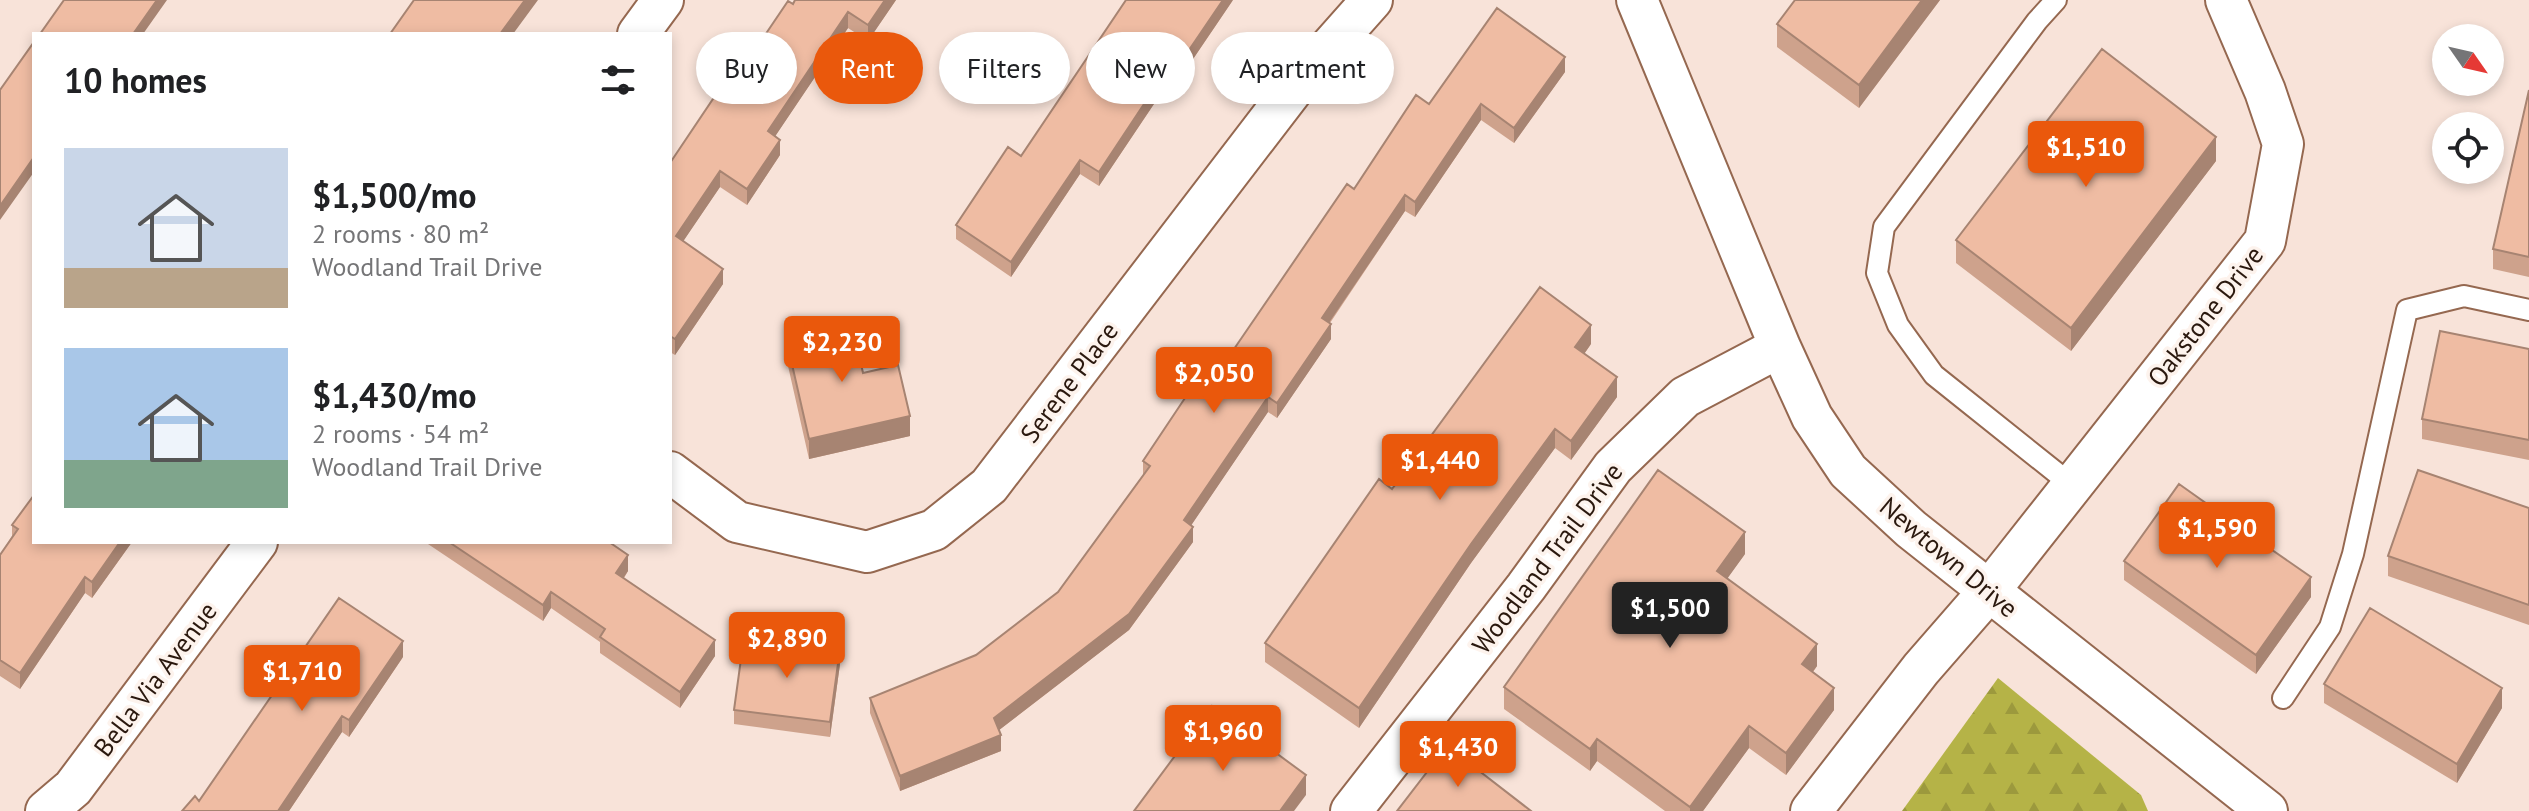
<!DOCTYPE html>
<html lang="en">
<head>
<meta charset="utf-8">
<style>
	body { margin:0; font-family:"PT Sans",sans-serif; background:#f6f6f6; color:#202124; height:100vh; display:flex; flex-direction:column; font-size:30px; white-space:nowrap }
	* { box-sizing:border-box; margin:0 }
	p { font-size:26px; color:#757577 }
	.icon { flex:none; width:44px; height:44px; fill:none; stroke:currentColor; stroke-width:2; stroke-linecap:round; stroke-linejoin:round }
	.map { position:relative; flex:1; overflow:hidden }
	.details { position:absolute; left:32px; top:32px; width:640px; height:512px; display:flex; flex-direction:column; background:#fff; border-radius:0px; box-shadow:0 4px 12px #0003 }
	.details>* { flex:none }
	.top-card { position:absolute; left:696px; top:32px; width:760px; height:72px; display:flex; gap:16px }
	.needle { width:52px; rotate:124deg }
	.tools { position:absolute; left:2432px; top:24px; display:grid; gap:16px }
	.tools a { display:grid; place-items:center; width:72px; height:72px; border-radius:50%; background:#fff; box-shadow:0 4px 12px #0003; font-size:40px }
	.price { position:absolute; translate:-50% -68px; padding:0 18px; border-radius:8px; background:#ea580c; color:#fff; font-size:26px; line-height:52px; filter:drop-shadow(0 2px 4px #0008) }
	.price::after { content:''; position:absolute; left:50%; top:48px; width:24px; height:18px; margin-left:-12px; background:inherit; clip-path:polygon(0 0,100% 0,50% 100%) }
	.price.on { background:#222; color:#fff }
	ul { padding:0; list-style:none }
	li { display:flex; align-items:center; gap:24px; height:200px; padding:0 32px }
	li span { display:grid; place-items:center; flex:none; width:224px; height:160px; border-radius:0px; color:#555 }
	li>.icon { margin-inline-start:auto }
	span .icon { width:96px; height:96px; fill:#fffc; stroke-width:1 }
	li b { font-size:34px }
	h2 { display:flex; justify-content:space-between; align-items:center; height:96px; padding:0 32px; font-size:34px }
	.chip { padding:0 28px; border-radius:36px; background:#fff; box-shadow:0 4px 12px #0003; font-size:28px; line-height:72px }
	.chip.on { background:#ea580c; color:#fff }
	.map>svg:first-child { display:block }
	.forest { fill:url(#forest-firs) }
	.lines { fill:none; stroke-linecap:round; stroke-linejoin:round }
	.lane-casing { stroke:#956850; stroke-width:24 }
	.street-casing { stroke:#956850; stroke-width:44 }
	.lane { stroke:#fff; stroke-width:20 }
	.street { stroke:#fff; stroke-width:40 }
	.wall { fill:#cea28c }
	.shaded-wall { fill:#a78472 }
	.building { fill:#efbca3; stroke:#a78472; stroke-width:2 }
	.labels { text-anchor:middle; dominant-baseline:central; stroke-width:7; stroke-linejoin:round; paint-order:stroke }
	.street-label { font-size:26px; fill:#2a180e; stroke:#fdf3ed }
</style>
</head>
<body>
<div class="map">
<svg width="2529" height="811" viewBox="0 0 2529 811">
	<defs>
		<pattern id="forest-firs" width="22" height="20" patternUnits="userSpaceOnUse" patternTransform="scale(2)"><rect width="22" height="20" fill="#b5b347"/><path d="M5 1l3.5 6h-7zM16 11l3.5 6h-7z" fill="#9c993d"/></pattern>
	</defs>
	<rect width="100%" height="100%" fill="#f8e3d9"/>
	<path class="forest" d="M1998,678L2141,795L2148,811H1902Z"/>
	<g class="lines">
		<g class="lane-casing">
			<path id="lane" d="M2056,0L2037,21L1884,227L1877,273L1898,325L1934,375L2073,486
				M2283,698L2330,627L2353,554L2407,310L2464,296L2529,310"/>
		</g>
		<g class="street-casing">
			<path id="street" d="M1637,0L1780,347L1812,417L1848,471L1911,529L2267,811
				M638,34L663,0
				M670,472L737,522L867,552L934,530L989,486L1293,89L1372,0
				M46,811L73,788L257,542
				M1351,811L1526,587L1613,467L1685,397L1780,347
				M1811,811L1921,669L1989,591L2265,241L2283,144L2265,91L2226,0"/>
		</g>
		<use href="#lane" class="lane"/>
		<use href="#street" class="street"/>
	</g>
	<path class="wall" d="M896,0L868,41L848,28L775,136L780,155L747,205L720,187L683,241L723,284L675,355L670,352V163L721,100L793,4Z
		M1233,0L1170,93L1164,89L1099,186L1080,174L1011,277L956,239V225L1021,156Z
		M1940,0L1859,108L1777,47V24Z
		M1565,72L1514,143L1481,120L1415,217L1405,211L1330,323L1331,339L1277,418L1268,412L1191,525L1193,542L1129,630L999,730L1001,751L900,791L870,713V698L976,655L1058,592L1143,475V461L1208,387L1354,189L1429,104Z
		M2529,90V277L2493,269V249Z
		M2216,161L2071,351L1956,263V240Z
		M786,338L863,373L910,436L809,459L786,357Z
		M1591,344L1584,354L1617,397L1571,460L1555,448L1471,563L1359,728L1265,662V643L1392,489Z
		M2529,349V460L2422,439V419Z
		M2529,508V625L2388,576V556Z
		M2217,516L2311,597L2256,674L2124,580V561Z
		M12,525L34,542H132L92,598L85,593L20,689L0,676V555L12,536Z
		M425,542H609L628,571L624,578L715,656L680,708L600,653V642L551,608L543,621Z
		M1745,554L1727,578L1817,666L1813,672L1834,710L1786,775L1749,748L1703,811H1665L1597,761L1590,771L1504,709V687Z
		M403,657L349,737L342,732L289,811H182L199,801Z
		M840,664L830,737L734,724V710Z
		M2324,684L2502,708L2457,783L2324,703Z"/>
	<path class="shaded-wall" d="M157,0H167L143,34H133Z
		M525,0H538L513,34H500Z
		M885,0H896L868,41V25Z
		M1223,0H1233L1170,93V78Z
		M1922,0H1940L1859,108V85Z
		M848,12V28L768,147V131Z
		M1565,57V72L1514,143V128Z
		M1164,74V89L1099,186V172Z
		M1481,104V120L1415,217V202Z
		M2216,137V161L2071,351V328Z
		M780,140V155L747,205V189Z
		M34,157V172L0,220V206Z
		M1080,160V174L1011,277V262Z
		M720,171V187L676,252V236Z
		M1405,195V211L1322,333V318Z
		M723,269V284L675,355V339Z
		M1331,324V339L1277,418V403Z
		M1591,325V344L1575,367V347Z
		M1617,377V397L1571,460V441Z
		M1268,397V412L1184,536V520Z
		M910,416V436L809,459V439Z
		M1555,429V448L1471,563L1359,728V708L1471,544Z
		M1193,527V542L1129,630L994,734V718Z
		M1745,532V554L1717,593V571Z
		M120,542H132L92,598V582Z
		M628,555V571L616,589V573Z
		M85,577V593L20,689V673Z
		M2311,577V597L2256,674V655Z
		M551,592V608L543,621V605Z
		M715,640V656L680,708V692Z
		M403,641V657L349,737V720Z
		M1817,644V666L1802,686V664Z
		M840,649V664L830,737V722Z
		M1834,688V710L1786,775V753Z
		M2502,688V708L2457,783V764Z
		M342,716V732L289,811H278Z
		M1749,726V748L1703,811H1690V807Z
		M1001,735V751L900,791V776Z
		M1597,739V761L1590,771V749Z
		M1306,775V795L1294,811H1280Z"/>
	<path class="building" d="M64,0H157L133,34H40Z
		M414,0H525L500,34H390Z
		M795,0H885L868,25L848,12L768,131L780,140L747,189L720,171L676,236L723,269L675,339L670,336V163L715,96L721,100L788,1L793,4Z
		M1126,0H1223L1170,78L1164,74L1099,172L1080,160L1011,262L956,225L1008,147L1021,156Z
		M1795,0H1922L1859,85L1777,24Z
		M1497,8L1565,57L1514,128L1481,104L1415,202L1405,195L1322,318L1331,324L1277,403L1268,397L1184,520L1193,527L1129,614L994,718L1001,735L900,776L870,698L976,655L1058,592L1150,466L1143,461L1197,380L1208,387L1347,184L1354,189L1416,95L1429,104Z
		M34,42V157L0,206V90Z
		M2102,49L2216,137L2071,328L1956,240Z
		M2529,90V257L2493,249Z
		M1540,287L1591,325L1575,347L1617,377L1571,441L1555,429L1471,544L1359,708L1265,643L1379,479L1392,489Z
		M852,322L863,373L898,365L910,416L809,439L786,338Z
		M2440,331L2529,349V440L2422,419Z
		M1658,470L1745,532L1717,571L1817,644L1802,664L1834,688L1786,753L1749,726L1690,807L1597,739L1590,749L1504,687Z
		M2418,470L2529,508V605L2388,556Z
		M2179,484L2217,511L2216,514L2262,543L2311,577L2256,655L2124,561Z
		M34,495V542H120L92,582L85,577L20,673L0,660V555L18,529L12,525Z
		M449,542H609L628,555L616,573L715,640L680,692L600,637L605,629L551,592L543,605Z
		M339,598L403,641L349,720L342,716L278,811H182L195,796L199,801Z
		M2370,608L2502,688L2457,764L2324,684Z
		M744,637L840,649L830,722L734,710Z
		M1212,706L1306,775L1280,811H1134Z
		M1447,746L1531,811H1397Z"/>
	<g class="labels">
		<g class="street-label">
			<text transform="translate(2205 316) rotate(-52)">Oakstone Drive</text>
			<text transform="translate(1069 382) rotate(-53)">Serene Place</text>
			<text transform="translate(1949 557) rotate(40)">Newtown Drive</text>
			<text transform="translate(1547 558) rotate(-53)">Woodland Trail Drive</text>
			<text transform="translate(155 679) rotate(-53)">Bella Via Avenue</text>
		</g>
	</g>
</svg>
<div class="tools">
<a><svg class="needle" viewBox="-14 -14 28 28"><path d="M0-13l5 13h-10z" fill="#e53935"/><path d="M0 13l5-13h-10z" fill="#757577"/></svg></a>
<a><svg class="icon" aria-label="locate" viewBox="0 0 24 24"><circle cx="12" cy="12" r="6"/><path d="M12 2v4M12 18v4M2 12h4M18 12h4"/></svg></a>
</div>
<b class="price" style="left:2086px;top:189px">$1,510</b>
<b class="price" style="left:842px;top:384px">$2,230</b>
<b class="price" style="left:1214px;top:415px">$2,050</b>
<b class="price" style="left:1440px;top:502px">$1,440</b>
<b class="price" style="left:2217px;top:570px">$1,590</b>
<b class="price on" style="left:1670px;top:650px">$1,500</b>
<b class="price" style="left:787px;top:680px">$2,890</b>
<b class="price" style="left:302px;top:713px">$1,710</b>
<b class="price" style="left:1223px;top:773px">$1,960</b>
<b class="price" style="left:1458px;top:789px">$1,430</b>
<div class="top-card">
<a class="chip">Buy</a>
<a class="chip on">Rent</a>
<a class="chip">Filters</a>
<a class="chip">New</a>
<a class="chip">Apartment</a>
</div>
<section class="details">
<h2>10 homes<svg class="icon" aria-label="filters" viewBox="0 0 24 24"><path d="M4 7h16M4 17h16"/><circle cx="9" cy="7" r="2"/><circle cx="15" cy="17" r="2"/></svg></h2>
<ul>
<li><span style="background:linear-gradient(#c9d6e8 75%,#b9a48a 0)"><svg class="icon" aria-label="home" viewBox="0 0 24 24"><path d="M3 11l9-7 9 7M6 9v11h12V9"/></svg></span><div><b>$1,500/mo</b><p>2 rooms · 80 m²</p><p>Woodland Trail Drive</p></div></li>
<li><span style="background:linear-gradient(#a9c7e8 70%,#7fa58c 0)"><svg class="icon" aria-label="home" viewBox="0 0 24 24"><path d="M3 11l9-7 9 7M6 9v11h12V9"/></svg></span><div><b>$1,430/mo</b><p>2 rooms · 54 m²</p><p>Woodland Trail Drive</p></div></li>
</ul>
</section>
</div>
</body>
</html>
